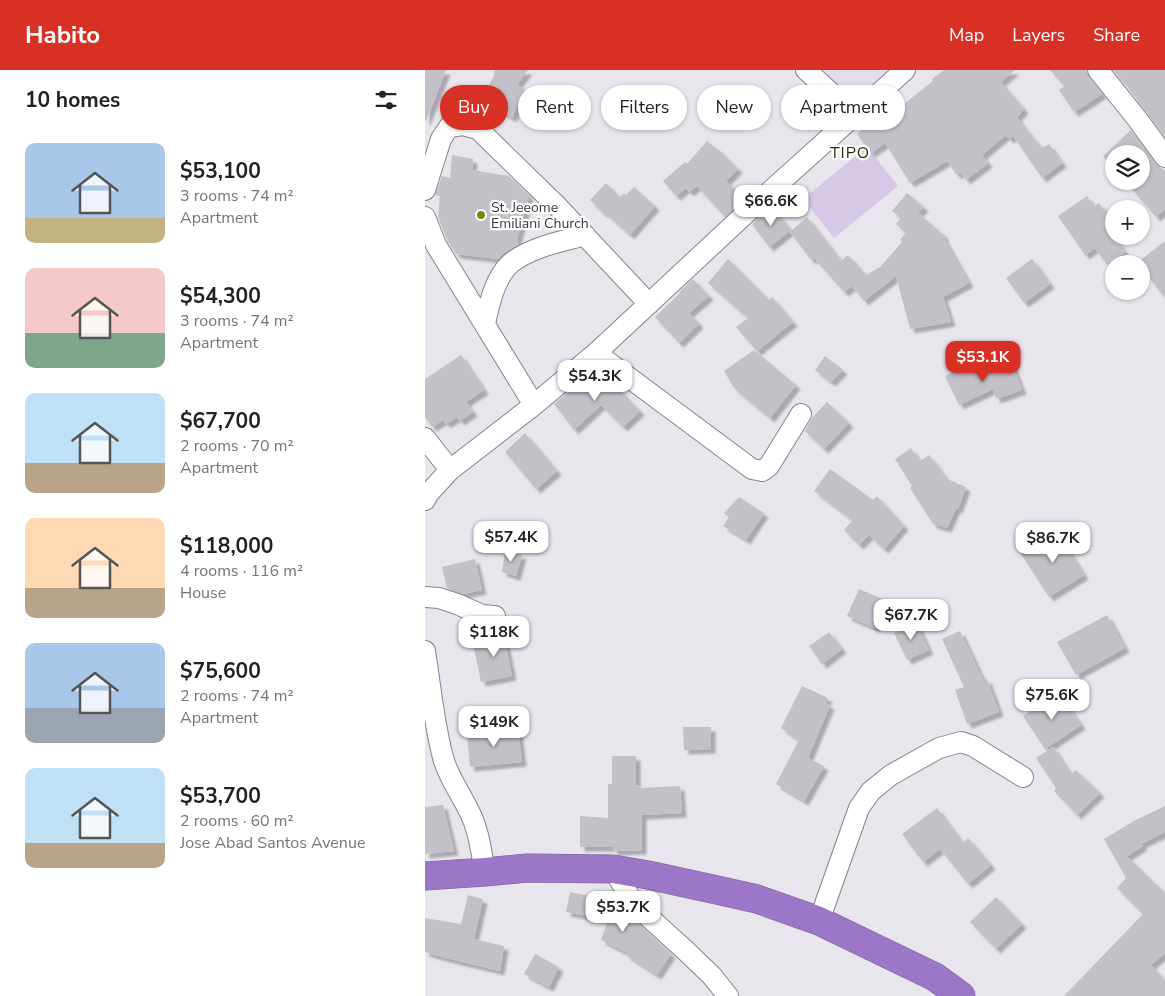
<!DOCTYPE html>
<html lang="en">
<head>
<meta charset="utf-8">
<style>
	body { margin:0; font-family:"Nunito Sans",sans-serif; background:#f6f6f6; color:#202124; height:100vh; display:flex; flex-direction:column; font-size:19px; white-space:nowrap }
	* { box-sizing:border-box; margin:0 }
	p { font-size:16px; color:#757577 }
	.icon { flex:none; width:28px; height:28px; fill:none; stroke:currentColor; stroke-width:2; stroke-linecap:round; stroke-linejoin:round }
	.map { position:relative; flex:1; overflow:hidden }
	.side { display:flex; flex-direction:column; background:#fff; width:425px }
	.side>* { flex:none }
	.top-card { position:absolute; left:15px; top:15px; width:475px; height:45px; display:flex; gap:10px }
	.tools { position:absolute; left:680px; top:75px; display:grid; gap:10px }
	.tools a { display:grid; place-items:center; width:45px; height:45px; border-radius:50%; background:#fff; box-shadow:0 1px 4px #0004; font-size:25px }
	.price { position:absolute; translate:-50% -42px; padding:0 11px; border-radius:10px; background:#fff; color:#222; font-size:16px; line-height:32px; filter:drop-shadow(0 1px 2px #0008) }
	.price::after { content:''; position:absolute; left:50%; top:30px; width:15px; height:11px; margin-left:-8px; background:inherit; clip-path:polygon(0 0,100% 0,50% 100%) }
	.price.active { background:#d93025; color:#fff }
	ul { padding:0; list-style:none }
	li { display:flex; align-items:center; gap:15px; height:125px; padding:0 25px }
	li span { display:grid; place-items:center; flex:none; width:140px; height:100px; border-radius:10px; color:#555 }
	li>.icon { margin-inline-start:auto }
	span .icon { width:60px; height:60px; fill:#fffc; stroke-width:1 }
	li b { font-size:21px }
	h2 { display:flex; justify-content:space-between; align-items:center; height:60px; padding:0 25px; font-size:21px }
	.tag { padding:0 18px; border-radius:22px; background:#fff; box-shadow:0 1px 4px #0004; font-size:18px; line-height:45px }
	.tag.active { background:#d93025; color:#fff }
	header { display:flex; align-items:center; gap:30px; box-sizing:border-box; height:70px; padding:0 25px; background:#d93025; color:#fff }
	header strong { font-size:24px }
	nav { display:flex; gap:28px; margin-inline-start:auto; font-size:18px }
	main { display:flex; flex:1; min-height:0 }
	.map>svg:first-child { display:block }
	.built { fill:#e3dcec }
	.green { fill:#d6c9e7 }
	.building { fill:#c3c0c8; filter:url(#shadow) }
	.lines { fill:none; stroke-linecap:round; stroke-linejoin:round }
	.minor-casing { stroke:#85828a; stroke-width:22 }
	.highway-casing { stroke:#796096; stroke-width:29 }
	.minor { stroke:#fff; stroke-width:20 }
	.highway { stroke:#9c76c7; stroke-width:28 }
	.poi-dot { fill:#6d8d11; stroke:#fff; stroke-width:2 }
	.labels { text-anchor:middle; dominant-baseline:central; stroke-width:4.5; stroke-linejoin:round; paint-order:stroke }
	.poi-label { font-size:14px; fill:#39373b; stroke:#fff; text-anchor:start }
	.quarter-label { font-size:16px; letter-spacing:1px; fill:#25300b; stroke:#fff }
</style>
</head>
<body>
<header>
<strong>Habito</strong>
<nav><a>Map</a><a>Layers</a><a>Share</a></nav>
</header>
<main>
<section class="side">
<h2>10 homes<svg class="icon" aria-label="filters" viewBox="0 0 24 24"><path d="M4 7h16M4 17h16"/><circle cx="9" cy="7" r="2"/><circle cx="15" cy="17" r="2"/></svg></h2>
<ul>
<li><span style="background:linear-gradient(#a9c7e8 75%,#c2b280 0)"><svg class="icon" aria-label="home" viewBox="0 0 24 24"><path d="M3 11l9-7 9 7M6 9v11h12V9"/></svg></span><div><b>$53,100</b><p>3 rooms · 74 m²</p><p>Apartment</p></div></li>
<li><span style="background:linear-gradient(#f6c9c9 65%,#7fa58c 0)"><svg class="icon" aria-label="home" viewBox="0 0 24 24"><path d="M3 11l9-7 9 7M6 9v11h12V9"/></svg></span><div><b>$54,300</b><p>3 rooms · 74 m²</p><p>Apartment</p></div></li>
<li><span style="background:linear-gradient(#bfe0f5 70%,#b9a48a 0)"><svg class="icon" aria-label="home" viewBox="0 0 24 24"><path d="M3 11l9-7 9 7M6 9v11h12V9"/></svg></span><div><b>$67,700</b><p>2 rooms · 70 m²</p><p>Apartment</p></div></li>
<li><span style="background:linear-gradient(#ffd9b3 70%,#b9a48a 0)"><svg class="icon" aria-label="home" viewBox="0 0 24 24"><path d="M3 11l9-7 9 7M6 9v11h12V9"/></svg></span><div><b>$118,000</b><p>4 rooms · 116 m²</p><p>House</p></div></li>
<li><span style="background:linear-gradient(#a9c7e8 65%,#9aa5b1 0)"><svg class="icon" aria-label="home" viewBox="0 0 24 24"><path d="M3 11l9-7 9 7M6 9v11h12V9"/></svg></span><div><b>$75,600</b><p>2 rooms · 74 m²</p><p>Apartment</p></div></li>
<li><span style="background:linear-gradient(#bfe0f5 75%,#b9a48a 0)"><svg class="icon" aria-label="home" viewBox="0 0 24 24"><path d="M3 11l9-7 9 7M6 9v11h12V9"/></svg></span><div><b>$53,700</b><p>2 rooms · 60 m²</p><p>Jose Abad Santos Avenue</p></div></li>
</ul>
</section>
<div class="map">
<svg width="740" height="926" viewBox="0 0 740 926">
	<defs>
		<filter id="shadow"><feDropShadow dx="4.5" dy="4.5" stdDeviation="1" flood-color="#0004"/></filter>
	</defs>
	<rect width="100%" height="100%" fill="#e8e5ed"/>
	<path class="built" d="M396,0H466L430,30Z"/>
	<path class="green" d="M442,77L473,116L409,168L378,129Z"/>
	<path class="building" d="M0,0H21L1,51H0Z
		M69,0H103L92,15L99,19L87,48L56,29L69,6Z
		M519,0H590L576,12L599,39L592,47L599,57L617,78L624,74L637,93L617,108L588,66L584,69L581,65L557,85L563,93L541,110L535,102L532,105L522,91L485,113L460,73L446,83L432,64L472,33L475,37L508,11L507,9Z
		M625,0H661L664,7L677,24L649,42L634,20L639,16Z
		M688,0H740V67L697,10V11Z
		M706,60L730,94L740,101V139L731,147L700,111H716V84H689V99L678,86Z
		M282,71L293,80V79L313,99L301,111L319,129L300,147L272,116L264,122L261,118L251,126L238,111L260,92L262,94Z
		M27,85L48,89L47,100L84,106L104,126L92,170L94,174L79,183L73,189L31,184L22,170L13,147L15,126L10,125L17,106L25,108Z
		M181,113L195,127L199,123L201,125L209,117L230,136L205,165L179,142L178,143L165,130Z
		M482,123L499,137L493,143L520,166L518,167L544,213L518,227L526,252L485,259L471,206L439,231L427,216L419,222L389,188L386,190L365,162L382,147L416,191L423,185L441,205L455,197L477,172L475,170L481,163L471,154L476,148L467,141Z
		M662,126L669,137L674,133L687,151L682,155L700,182L682,195L670,178L660,185L633,146Z
		M346,136L366,160L344,177L327,154Z
		M740,171V228L716,197V194H714L713,192Z
		M303,189L344,230L347,227L368,252L332,281L311,257L323,248L283,213Z
		M607,189L625,214L599,233L581,208Z
		M268,209L284,226L264,243L274,254L254,273L230,247L255,223L254,222Z
		M329,280L371,315L345,348L309,318L299,301Z
		M36,285L59,320L41,332L48,342L35,351L32,347L21,354L18,350L7,357L0,347V309Z
		M400,286L418,300L406,312L390,300Z
		M546,293L552,306L587,294L597,320L571,329L568,319L534,335L520,306Z
		M168,301L188,321L192,317L215,341L198,357L176,335L149,360L129,334Z
		M402,332L424,353L399,379L380,361L387,348Z
		M100,363L132,401L111,419L80,382Z
		M486,378L495,391L504,385L522,409L541,417L533,439L531,438L522,458L508,454L485,418L487,416L470,389Z
		M405,399L448,430L452,426L479,456L459,479L444,465L434,475L419,460L428,450L389,421Z
		M314,427L339,443L321,470L298,456L304,447L299,443Z
		M632,462L659,505L624,527L596,484Z
		M80,482L97,485L91,506L77,502Z
		M50,489L57,520L38,524L22,518L17,497Z
		M434,519L462,531L450,558L422,546Z
		M682,545L700,578L651,605L632,572Z
		M491,553L504,580L482,590L469,563Z
		M77,556L87,606L56,612L49,578L67,574L69,558Z
		M535,561L558,610L562,609L574,642L542,654L530,620L539,617L517,569Z
		M404,562L417,579L397,594L384,576Z
		M377,616L403,628L400,633L405,635L383,688L399,696L379,731L351,714L374,670L356,658Z
		M634,623L656,655L620,679L598,646L618,632L619,634Z
		M258,657H286V679L259,680Z
		M93,660L97,692L45,697L42,664Z
		M628,677L646,704L651,700L675,723L652,745L629,721L631,718L611,688Z
		M187,686H211V715H215V718L255,716L257,743L217,745V780L188,781V777H155V746L183,748V714H187Z
		M18,735L29,781L0,784V737Z
		M740,736V762L716,774L718,776L702,786L740,823V883L726,895L740,911V926H639L718,844L692,818L701,808L679,769L709,751Z
		M512,738L538,773L543,768L566,795L543,814L515,779L498,792L477,764Z
		M145,822L169,827L167,832L214,854L246,884L232,905L201,885L202,883L176,870L183,850L141,842Z
		M43,825L58,829L49,869L79,876L75,901L17,887L0,882V848L36,854Z
		M571,827L597,854L571,879L545,852Z
		M110,884L134,897L124,917L99,904Z"/>
	<g class="lines">
		<g class="minor-casing">
			<path id="minor" d="M381,0L430,45
				M673,0L713,50L740,87
				M0,120L16,69L24,57L38,55L53,59L133,137L224,234
				M0,147L11,175L109,335
				M60,254C64,234 70,207 86,193C106,177 135,172 160,165
				M171,283L327,399L337,401L344,396L376,344
				M0,368L25,400
				M0,430L3,424L25,400L109,335L171,283L332,133L480,0
				M0,527L14,528L32,534L57,545L70,546
				M0,581C6,618 9,656 19,691C25,709 35,723 43,739C54,759 56,781 60,802
				M188,799L205,827L217,841L261,881L287,906L303,926
				M394,851L434,738L446,721L466,705L514,678L536,672L548,676L598,707"/>
		</g>
		<g class="highway-casing">
			<path id="highway" d="M0,806L60,802L102,798L188,799L223,805L292,820L332,829L394,851L510,907L536,926"/>
		</g>
		<use href="#minor" class="minor"/>
		<use href="#highway" class="highway"/>
	</g>
	<circle class="poi-dot" cx="56" cy="145" r="5"/>
	<g class="labels">
		<g class="poi-label">
			<text x="66" y="137">St. Jeeome<tspan x="66" dy="16">Emiliani Church</tspan></text>
		</g>
		<g class="quarter-label">
			<text x="425" y="83">TIPO</text>
		</g>
	</g>
</svg>
<div class="tools">
<a><svg class="icon" aria-label="layers" viewBox="0 0 24 24"><path d="M12 4l9 5-9 5-9-5zM3 14l9 5 9-5"/></svg></a>
<a>+</a>
<a>−</a>
</div>
<b class="price" style="left:346px;top:157px">$66.6K</b>
<b class="price active" style="left:558px;top:313px">$53.1K</b>
<b class="price" style="left:170px;top:332px">$54.3K</b>
<b class="price" style="left:86px;top:493px">$57.4K</b>
<b class="price" style="left:628px;top:494px">$86.7K</b>
<b class="price" style="left:486px;top:571px">$67.7K</b>
<b class="price" style="left:69px;top:588px">$118K</b>
<b class="price" style="left:627px;top:651px">$75.6K</b>
<b class="price" style="left:69px;top:678px">$149K</b>
<b class="price" style="left:198px;top:863px">$53.7K</b>
<div class="top-card">
<a class="tag active">Buy</a>
<a class="tag">Rent</a>
<a class="tag">Filters</a>
<a class="tag">New</a>
<a class="tag">Apartment</a>
</div>
</div>
</main>
</body>
</html>
